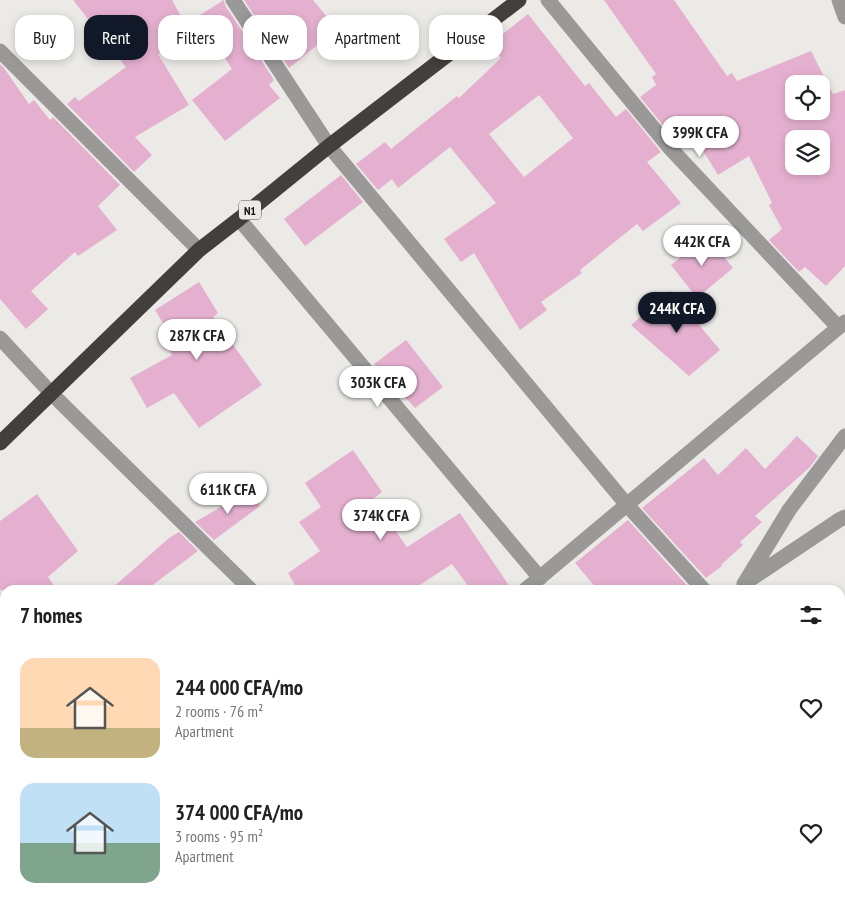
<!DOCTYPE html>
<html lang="en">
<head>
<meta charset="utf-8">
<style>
	body { margin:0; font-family:"PT Sans Narrow",sans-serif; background:#f6f6f6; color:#202124; height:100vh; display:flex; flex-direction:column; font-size:19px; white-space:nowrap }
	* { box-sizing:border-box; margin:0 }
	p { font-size:16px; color:#757577 }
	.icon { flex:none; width:28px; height:28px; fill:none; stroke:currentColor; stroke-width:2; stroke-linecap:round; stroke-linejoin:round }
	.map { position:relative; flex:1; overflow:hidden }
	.sheet { position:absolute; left:0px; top:585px; width:845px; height:320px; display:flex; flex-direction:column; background:#fff; border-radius:15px 15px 0 0; box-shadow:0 2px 8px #0003 }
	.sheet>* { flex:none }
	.top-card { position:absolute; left:15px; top:15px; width:500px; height:45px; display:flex; gap:10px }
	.controls { position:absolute; left:785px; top:75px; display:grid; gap:10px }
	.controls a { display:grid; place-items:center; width:45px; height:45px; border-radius:10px; background:#fff; box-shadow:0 2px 8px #0003; font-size:25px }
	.price { position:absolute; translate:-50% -42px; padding:0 11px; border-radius:18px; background:#fff; color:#222; font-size:16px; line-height:32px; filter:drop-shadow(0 1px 2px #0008) }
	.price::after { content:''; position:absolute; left:50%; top:30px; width:15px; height:11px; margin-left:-8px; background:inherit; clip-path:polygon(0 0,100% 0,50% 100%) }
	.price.selected { background:#111827; color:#fff }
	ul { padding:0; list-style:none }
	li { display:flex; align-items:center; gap:15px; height:125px; padding:0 20px }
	li span { display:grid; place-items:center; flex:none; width:140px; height:100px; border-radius:15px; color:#555 }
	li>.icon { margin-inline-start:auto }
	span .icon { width:60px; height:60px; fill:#fffc; stroke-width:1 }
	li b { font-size:21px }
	h2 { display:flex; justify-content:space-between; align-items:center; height:60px; padding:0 20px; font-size:21px }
	.pill { padding:0 18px; border-radius:15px; background:#fff; box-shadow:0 2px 8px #0003; font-size:18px; line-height:45px }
	.pill.selected { background:#111827; color:#fff }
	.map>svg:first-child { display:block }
	.building { fill:#e5b0d0; fill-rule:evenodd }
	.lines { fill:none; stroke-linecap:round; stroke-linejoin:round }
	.minor { stroke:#9a9997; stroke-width:15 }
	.highway { stroke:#423f3c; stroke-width:15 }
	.labels { text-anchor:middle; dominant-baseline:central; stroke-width:4.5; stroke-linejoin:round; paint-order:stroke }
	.shield { fill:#eceae6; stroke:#545351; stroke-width:1 }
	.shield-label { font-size:12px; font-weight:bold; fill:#131211 }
</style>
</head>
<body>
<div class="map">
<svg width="845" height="905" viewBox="0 0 845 905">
	<rect width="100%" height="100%" fill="#eceae6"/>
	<path class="building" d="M73,0H172L192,36L158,54L189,105L135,137L152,155L134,172L67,104L75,97L79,101L126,67Z
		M224,0L225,5L274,80L269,85L280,98L225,141L192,100L232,69L198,16Z
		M244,0H313L337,29L289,68Z
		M604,0H674L727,76L732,73L737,81L811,51L833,94L845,90V266L826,286L805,267L799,272L769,240L782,229L769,205L772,203L749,156L718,175L689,128L675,140L640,97L656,85L652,77L656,74ZM794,84H821V111H794ZM794,139H821V166H794Z
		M528,14L585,86L589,83L616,117L626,109L661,152L647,162L681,203L643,231L637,224L580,270L582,273L541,302L547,310L520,330L474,253L461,262L444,239L496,203L450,147L398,188L392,179L378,190L356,164L385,142L391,149L457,96L459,98L501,58L490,44ZM539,95L573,138L524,177L489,134Z
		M0,64L4,68L29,104L34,100L50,120L53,117L120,185L98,206L117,230L78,256L75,252L31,291L48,309L26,329L0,299Z
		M341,175L363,202L305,246L284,219Z
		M707,236L733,268L697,298L671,265Z
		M199,282L218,313L213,317L262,385L199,428L174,393L147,408L130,378L172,355L170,351L177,346L155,310Z
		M671,291L720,350L689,376L631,325Z
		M406,340L443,387L415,408L374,364Z
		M797,436L818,456L810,467L755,516L762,522L740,542L743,545L721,565L722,566L706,578L642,508L704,458L718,475L746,448L765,469Z
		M353,450L382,492L373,499L407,547L460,513L512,590H471L452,564L412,590H298L288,573L320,551L299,522L321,507L305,483Z
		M250,490L260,506L214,540L195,522Z
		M37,494L78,551L48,577L57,590H0V521Z
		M628,520L691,590H598L575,563Z
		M179,532L198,551L146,590H110L169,538Z"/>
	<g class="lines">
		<path class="minor" d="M233,0L329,146L627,505L704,590
			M548,0L669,147L838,327
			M839,0L845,17
			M0,51L199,250
			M239,219L540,578
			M0,338L51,393L251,590
			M748,581L839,520L845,517
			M744,584L789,510L845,436
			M525,590L845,322
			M0,654L5,659
			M233,900L237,905
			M531,900L535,905
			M122,905L129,900
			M483,905L486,900"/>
		<path class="highway" d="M0,443L199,250L239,219L329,146L519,0"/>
	</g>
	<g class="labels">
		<rect class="shield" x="239" y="200.5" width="22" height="19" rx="4"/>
		<g class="shield-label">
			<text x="250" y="210">N1</text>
		</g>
	</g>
</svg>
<div class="controls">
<a><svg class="icon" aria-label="locate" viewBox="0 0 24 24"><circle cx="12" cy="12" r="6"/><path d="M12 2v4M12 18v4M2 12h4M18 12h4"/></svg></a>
<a><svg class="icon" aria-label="layers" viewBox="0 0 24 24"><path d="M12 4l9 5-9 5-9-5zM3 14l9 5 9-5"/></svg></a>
</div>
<b class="price" style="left:700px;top:158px">399K CFA</b>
<b class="price" style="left:702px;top:267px">442K CFA</b>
<b class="price selected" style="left:677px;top:334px">244K CFA</b>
<b class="price" style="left:197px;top:361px">287K CFA</b>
<b class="price" style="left:378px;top:408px">303K CFA</b>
<b class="price" style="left:228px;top:515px">611K CFA</b>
<b class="price" style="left:381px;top:541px">374K CFA</b>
<div class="top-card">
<a class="pill">Buy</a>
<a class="pill selected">Rent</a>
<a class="pill">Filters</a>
<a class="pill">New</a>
<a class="pill">Apartment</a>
<a class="pill">House</a>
</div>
<section class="sheet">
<h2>7 homes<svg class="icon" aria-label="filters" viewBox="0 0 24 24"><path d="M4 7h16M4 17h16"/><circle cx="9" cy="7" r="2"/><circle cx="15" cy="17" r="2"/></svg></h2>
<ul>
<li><span style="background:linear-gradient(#ffd9b3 70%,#c2b280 0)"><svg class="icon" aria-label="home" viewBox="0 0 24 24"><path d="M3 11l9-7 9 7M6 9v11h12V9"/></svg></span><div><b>244 000 CFA/mo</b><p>2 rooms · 76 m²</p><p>Apartment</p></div><svg class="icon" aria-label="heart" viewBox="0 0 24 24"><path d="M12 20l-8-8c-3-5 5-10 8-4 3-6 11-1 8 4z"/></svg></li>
<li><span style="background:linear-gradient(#bfe0f5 60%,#7fa58c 0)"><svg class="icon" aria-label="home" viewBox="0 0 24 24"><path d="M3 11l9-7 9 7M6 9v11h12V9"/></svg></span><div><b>374 000 CFA/mo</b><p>3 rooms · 95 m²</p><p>Apartment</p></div><svg class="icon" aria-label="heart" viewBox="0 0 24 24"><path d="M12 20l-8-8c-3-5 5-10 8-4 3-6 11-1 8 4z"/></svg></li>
</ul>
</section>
</div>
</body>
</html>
